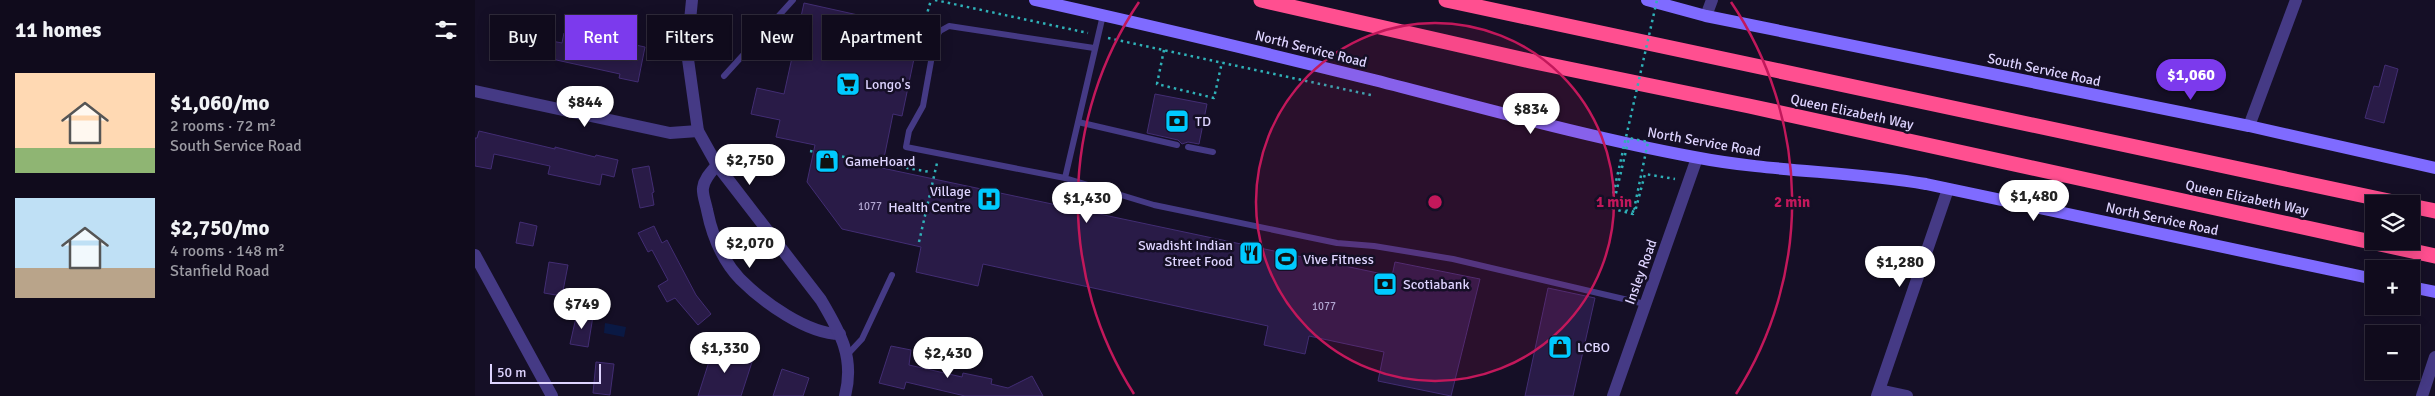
<!DOCTYPE html>
<html lang="en">
<head>
<meta charset="utf-8">
<style>
	body { margin:0; font-family:Signika,sans-serif; background:#191425; color:#f1f3f6; height:100vh; display:flex; flex-direction:column; font-size:19px; white-space:nowrap }
	* { box-sizing:border-box; margin:0 }
	p { font-size:16px; color:#9c9ba3 }
	.icon { flex:none; width:28px; height:28px; fill:none; stroke:currentColor; stroke-width:2; stroke-linecap:round; stroke-linejoin:round }
	.map { position:relative; flex:1; overflow:hidden }
	.drawer { display:flex; flex-direction:column; background:#100b1c; width:475px }
	.drawer>* { flex:none }
	.banner { position:absolute; left:15px; top:15px; width:475px; height:45px; display:flex; gap:10px }
	.fabs { position:absolute; left:1890px; top:195px; display:grid; gap:10px }
	.fabs a { display:grid; place-items:center; width:55px; height:55px; border-radius:0px; background:#100b1c; box-shadow:0 2px 12px #0003,0 0 0 1px #302b3b; font-size:25px }
	.scale { position:absolute; left:15px; bottom:12px; width:111px; box-sizing:border-box; padding-left:5px; border:2px solid #ded4ff; border-top:0; font-size:14px; line-height:18px; white-space:nowrap; color:#ded4ff; -webkit-text-stroke:4px #150f26; paint-order:stroke }
	.price { position:absolute; translate:-50% -42px; padding:0 11px; border-radius:18px; background:#fff; color:#222; font-size:16px; line-height:32px; filter:drop-shadow(0 1px 2px #0008) }
	.price::after { content:''; position:absolute; left:50%; top:30px; width:15px; height:11px; margin-left:-8px; background:inherit; clip-path:polygon(0 0,100% 0,50% 100%) }
	.price.on { background:#7c3aed; color:#fff }
	ul { padding:0; list-style:none }
	li { display:flex; align-items:center; gap:15px; height:125px; padding:0 15px }
	li span { display:grid; place-items:center; flex:none; width:140px; height:100px; border-radius:0px; color:#555 }
	li>.icon { margin-inline-start:auto }
	span .icon { width:60px; height:60px; fill:#fffc; stroke-width:1 }
	li b { font-size:21px }
	h2 { display:flex; justify-content:space-between; align-items:center; height:60px; padding:0 15px; font-size:21px }
	.tag { padding:0 18px; border-radius:0px; background:#100b1c; box-shadow:0 2px 12px #0003,0 0 0 1px #302b3b; font-size:18px; line-height:45px }
	.tag.on { background:#7c3aed; color:#fff }
	main { display:flex; flex:1; min-height:0 }
	.map>svg:first-child { display:block }
	.water { fill:#0a1944 }
	.building { fill:#291b47; stroke:#422d73 }
	.lines { fill:none; stroke-linecap:round; stroke-linejoin:round }
	.path { stroke:#2fb1b8; stroke-width:2.5; stroke-dasharray:2.5 4; stroke-linecap:butt }
	.service { stroke:#453a85; stroke-width:6 }
	.minor { stroke:#453a85; stroke-width:12 }
	.tertiary { stroke:#453a85; stroke-width:12 }
	.secondary { stroke:#7f6bff; stroke-width:12 }
	.motorway { stroke:#ff4f90; stroke-width:15 }
	.path-bridge { stroke:#2fb1b8; stroke-width:2.5; stroke-dasharray:2.5 4; stroke-linecap:butt }
	.ring { fill:none; stroke:#c2185b; stroke-width:2.5 }
	.labels { text-anchor:middle; dominant-baseline:central; stroke-width:5; stroke-linejoin:round; paint-order:stroke }
	.number-label { font-size:11px; fill:#b1a6d1 }
	.street-label { font-size:14px; fill:#ded4ff; stroke:#150f26 }
	.poi-label { font-size:14px; fill:#ded4ff; stroke:#150f26; text-anchor:start }
	.centre { fill:#c2185b; stroke:#150f26; stroke-width:2.5 }
	.ring-label { font-size:15px; text-anchor:middle; font-weight:bold; fill:#c2185b; stroke:#150f26; stroke-width:5; stroke-linejoin:round; paint-order:stroke }
</style>
</head>
<body>
<main>
<section class="drawer">
<h2>11 homes<svg class="icon" aria-label="filters" viewBox="0 0 24 24"><path d="M4 7h16M4 17h16"/><circle cx="9" cy="7" r="2"/><circle cx="15" cy="17" r="2"/></svg></h2>
<ul>
<li><span style="background:linear-gradient(#ffd9b3 75%,#8fb573 0)"><svg class="icon" aria-label="home" viewBox="0 0 24 24"><path d="M3 11l9-7 9 7M6 9v11h12V9"/></svg></span><div><b>$1,060/mo</b><p>2 rooms · 72 m²</p><p>South Service Road</p></div></li>
<li><span style="background:linear-gradient(#bfe0f5 70%,#b9a48a 0)"><svg class="icon" aria-label="home" viewBox="0 0 24 24"><path d="M3 11l9-7 9 7M6 9v11h12V9"/></svg></span><div><b>$2,750/mo</b><p>4 rooms · 148 m²</p><p>Stanfield Road</p></div></li>
</ul>
</section>
<div class="map">
<svg width="1960" height="396" viewBox="0 0 1960 396">
	<rect width="100%" height="100%" fill="#150f26"/>
	<path class="water" d="M130,323L151,327L149,337L129,333Z"/>
	<path class="building" d="M329,3L437,27L432,52L440,54L427,116L418,114L407,168L917,276L920,262L1005,279L976,396L903,381L909,352L834,336L830,354L789,345L793,326L508,264L503,286L441,272L446,247L367,229L332,182L340,145L301,137L305,120L276,114L282,88L309,94Z
		M45,22L64,26L61,38L87,43L89,33L102,35L100,42L117,46L116,51L148,57L149,51L154,52L156,44L170,47L163,82L144,78L145,74L36,50L40,33H43Z
		M1910,65L1923,69L1909,123L1890,118L1899,86L1904,87Z
		M680,94L732,104L724,144L713,142L707,144L703,140L672,133Z
		M4,131L80,149V147L120,157L121,155L143,160L139,177L127,174L125,185L73,174L75,166L19,154L16,169L0,166V138H2Z
		M174,166L179,192L177,193L179,205L165,208L157,169Z
		M45,222L62,226L58,246L41,243Z
		M179,226L187,243L192,240L221,295L236,314L223,325L200,298L192,302L183,286L193,280L177,250L173,252L163,233Z
		M74,262L93,265L87,296L69,293Z
		M1073,288L1120,298L1098,396H1050Z
		M102,313L118,316L113,347L95,344Z
		M239,346L278,359L266,396H223Z
		M416,346L436,350L434,365L487,377L488,373L517,379L516,384L533,388L557,376L568,396H490L431,382L429,389L404,383Z
		M121,362L139,364L135,395L118,393Z
		M307,369L334,378L328,396H298Z"/>
	<g class="lines">
		<path class="path" d="M460,0L613,33
			M449,24L456,0
			M633,38L896,95
			M689,50L682,84L739,98L747,62
			M335,151L455,172
			M1138,206L1160,212L1170,174L1200,179
			M444,242L462,163"/>
		<path class="service" d="M619,48L474,26L465,31L460,39L448,106L434,131L431,147L590,178L679,205L862,243L899,246L978,259L1170,304
			M249,76L318,0
			M603,122L702,145
			M713,147L738,152
			M590,178L628,15
			M373,354L387,339L417,275"/>
		<path class="minor" d="M0,91L195,133L223,131
			M1774,126L1821,0
			M242,165C236,172 229,179 228,188C227,194 231,204 232,210C237,235 248,261 265,279C288,302 332,334 365,334
			M0,255L77,396
			M1404,390L1432,396
			M1138,396L1222,158
			M1402,396L1473,189
			M1947,396L1960,357"/>
		<path class="tertiary" d="M217,0L212,52L223,131L242,165L346,300C365,332 380,357 370,396
			M1231,16L1237,0"/>
		<path class="secondary" d="M560,0C673,25 786,52 899,80C1005,107 1111,137 1219,157C1296,172 1374,171 1451,184L1899,279
			M1172,0L1231,16L1774,126L1960,168
			M1936,287L1960,292"/>
		<path class="motorway" d="M786,0L1055,61L1274,106L1960,256
			M971,0L1928,204
			M1936,206L1960,211"/>
		<path class="path-bridge" d="M1138,206L1154,138L1173,142L1158,214L1135,208L1182,0"/>
	</g>
	<circle cx="960" cy="202" r="179" fill="#c2185b" fill-opacity=".12"/>
	<g class="ring">
		<circle cx="960" cy="202" r="179"/>
		<path d="M659 394A357 357 0 0 1 664 2M1256 2A357 357 0 0 1 1261 394"/>
	</g>
	<defs>
		<g id="supermarket-square" transform="scale(1.25)"><rect x="-9" y="-9" width="18" height="18" rx="4" fill="#00caff" stroke="#150f26"/><path d="M-6-5.5h2.5l.6 2H6L4.5 2H-2.5L-4.4-4H-6ZM-1.5 3.2a1.3 1.3 0 1 0 .1 0ZM3 3.2a1.3 1.3 0 1 0 .1 0Z" fill="#111"/></g>
		<g id="bank-square" transform="scale(1.25)"><rect x="-9" y="-9" width="18" height="18" rx="4" fill="#00caff" stroke="#150f26"/><path d="M-6-4H6V4H-6ZM0-2.3a2.3 2.3 0 1 0 0 4.6a2.3 2.3 0 1 0 0-4.6Z" fill="#111"/></g>
		<g id="shop-square" transform="scale(1.25)"><rect x="-9" y="-9" width="18" height="18" rx="4" fill="#00caff" stroke="#150f26"/><path d="M-5-2.5h2.3a2.7 3.5 0 0 1 5.4 0H5L5.5 6h-11ZM-1.5-2.5h3a1.5 2.3 0 0 0-3 0Z" fill="#111"/></g>
		<g id="hospital-square" transform="scale(1.25)"><rect x="-9" y="-9" width="18" height="18" rx="4" fill="#00caff" stroke="#150f26"/><path d="M-5-5h3v3.5h4V-5h3V5h-3V1.5h-4V5h-3Z" fill="#111"/></g>
		<g id="restaurant-square" transform="scale(1.25)"><rect x="-9" y="-9" width="18" height="18" rx="4" fill="#00caff" stroke="#150f26"/><path d="M-5-6h1v4h1v-4h1v4h1v-4h1v5L-1.5 .5V6h-2V.5L-5-1ZM5-6V6H3V1.5H1.5Q1.5-4 5-6Z" fill="#111"/></g>
		<g id="stadium-square" transform="scale(1.25)"><rect x="-9" y="-9" width="18" height="18" rx="4" fill="#00caff" stroke="#150f26"/><path d="M0-5a6.5 5 0 1 0 0 10a6.5 5 0 1 0 0-10ZM-3.5-1.8h7v3.6h-7Z" fill="#111"/></g>
	</defs>
	<g fill-rule="evenodd">
		<use href="#supermarket-square" x="373" y="84"/>
		<use href="#bank-square" x="702" y="121"/>
		<use href="#shop-square" x="352" y="161"/>
		<use href="#hospital-square" x="514" y="199"/>
		<use href="#restaurant-square" x="776" y="253"/>
		<use href="#stadium-square" x="811" y="259"/>
		<use href="#bank-square" x="910" y="284"/>
		<use href="#shop-square" x="1085" y="347"/>
	</g>
	<g class="labels">
		<g class="number-label">
			<text x="395" y="206">1077</text>
			<text x="849" y="306">1077</text>
		</g>
		<g class="street-label">
			<text transform="translate(836 49) rotate(14)">North Service Road</text>
			<text transform="translate(1569 70) rotate(12)">South Service Road</text>
			<text transform="translate(1377 112) rotate(12)">Queen Elizabeth Way</text>
			<text transform="translate(1229 142) rotate(10)">North Service Road</text>
			<text transform="translate(1772 198) rotate(12)">Queen Elizabeth Way</text>
			<text transform="translate(1687 219) rotate(12)">North Service Road</text>
			<text transform="translate(1166 272) rotate(-70)">Insley Road</text>
		</g>
		<g class="poi-label">
			<text x="390" y="84">Longo's</text>
			<text x="720" y="121">TD</text>
			<text x="370" y="161">GameHoard</text>
			<text x="496" y="191" text-anchor="end">Village<tspan x="496" dy="16">Health Centre</tspan></text>
			<text x="758" y="245" text-anchor="end">Swadisht Indian<tspan x="758" dy="16">Street Food</tspan></text>
			<text x="828" y="259">Vive Fitness</text>
			<text x="928" y="284">Scotiabank</text>
			<text x="1102" y="347">LCBO</text>
		</g>
	</g>
	<circle cx="960" cy="202" r="8" class="centre"/>
	<g class="ring-label">
		<text x="1139" y="207">1 min</text>
		<text x="1317" y="207">2 min</text>
	</g>
</svg>
<div class="fabs">
<a><svg class="icon" aria-label="layers" viewBox="0 0 24 24"><path d="M12 4l9 5-9 5-9-5zM3 14l9 5 9-5"/></svg></a>
<a>+</a>
<a>−</a>
</div>
<div class="scale">50 m</div>
<b class="price on" style="left:1716px;top:101px">$1,060</b>
<b class="price" style="left:110px;top:128px">$844</b>
<b class="price" style="left:1056px;top:135px">$834</b>
<b class="price" style="left:275px;top:186px">$2,750</b>
<b class="price" style="left:1559px;top:222px">$1,480</b>
<b class="price" style="left:612px;top:224px">$1,430</b>
<b class="price" style="left:275px;top:269px">$2,070</b>
<b class="price" style="left:1425px;top:288px">$1,280</b>
<b class="price" style="left:107px;top:330px">$749</b>
<b class="price" style="left:250px;top:374px">$1,330</b>
<b class="price" style="left:473px;top:379px">$2,430</b>
<div class="banner">
<a class="tag">Buy</a>
<a class="tag on">Rent</a>
<a class="tag">Filters</a>
<a class="tag">New</a>
<a class="tag">Apartment</a>
</div>
</div>
</main>
</body>
</html>
